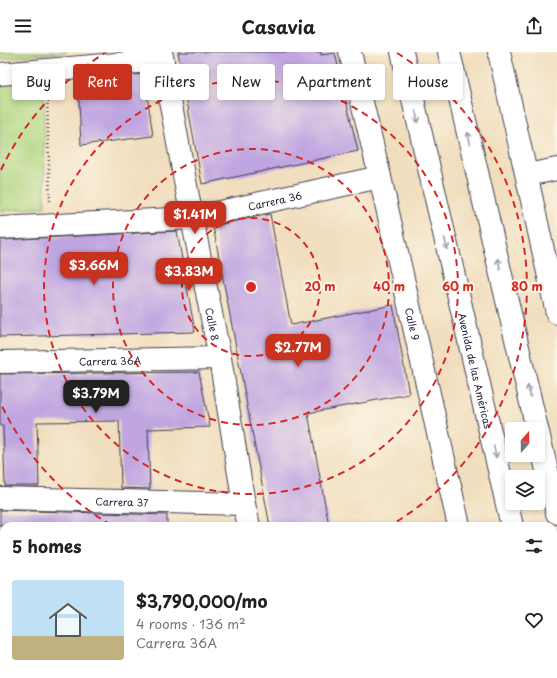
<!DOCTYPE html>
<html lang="en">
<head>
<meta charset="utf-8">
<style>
	body { margin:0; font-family:"Playpen Sans",sans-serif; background:#f6f6f6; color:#202124; height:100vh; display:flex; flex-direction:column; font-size:15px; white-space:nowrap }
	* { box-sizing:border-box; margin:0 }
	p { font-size:13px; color:#757577 }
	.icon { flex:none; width:22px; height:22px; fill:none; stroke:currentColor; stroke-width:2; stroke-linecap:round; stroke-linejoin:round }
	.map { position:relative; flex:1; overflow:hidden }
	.side { position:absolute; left:0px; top:470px; width:557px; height:156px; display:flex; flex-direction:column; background:#fff; border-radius:12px 12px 0 0; box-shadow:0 2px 6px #0003 }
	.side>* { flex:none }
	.banner { position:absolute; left:12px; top:12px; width:533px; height:36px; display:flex; gap:8px }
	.needle { width:26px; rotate:20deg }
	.tools { position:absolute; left:505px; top:370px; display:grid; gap:8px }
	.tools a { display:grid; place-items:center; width:40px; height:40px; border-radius:4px; background:#fff; box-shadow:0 2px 6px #0003; font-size:20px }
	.price { position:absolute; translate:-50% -34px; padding:0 9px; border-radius:8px; background:#c8321e; color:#fff; font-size:13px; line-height:26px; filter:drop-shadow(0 1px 2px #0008) }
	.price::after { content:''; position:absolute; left:50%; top:24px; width:12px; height:9px; margin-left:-6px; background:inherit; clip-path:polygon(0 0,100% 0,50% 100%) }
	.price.active { background:#222; color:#fff }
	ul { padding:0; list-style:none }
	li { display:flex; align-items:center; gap:12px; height:100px; padding:0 12px }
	li span { display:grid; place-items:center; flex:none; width:112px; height:80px; border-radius:4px; color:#555 }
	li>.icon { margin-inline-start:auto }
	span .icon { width:48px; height:48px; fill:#fffc; stroke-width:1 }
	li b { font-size:17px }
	h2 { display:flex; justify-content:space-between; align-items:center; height:48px; padding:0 12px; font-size:17px }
	.tag { padding:0 14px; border-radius:4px; background:#fff; box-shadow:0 2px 6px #0003; font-size:14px; line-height:36px }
	.tag.active { background:#c8321e; color:#fff }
	header { display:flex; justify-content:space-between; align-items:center; height:52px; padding:0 12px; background:#fff; font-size:18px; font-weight:700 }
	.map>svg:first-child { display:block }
	.green { fill:#afd680; stroke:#687c5e }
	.building { fill:#c0a6e1 }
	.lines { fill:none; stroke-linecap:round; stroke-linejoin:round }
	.minor-casing { stroke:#413e4f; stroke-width:24 }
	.major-casing { stroke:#413e4f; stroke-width:24 }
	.path { stroke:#413e4f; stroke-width:2.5; stroke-dasharray:1 3; stroke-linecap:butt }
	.minor { stroke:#fff; stroke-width:22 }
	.major { stroke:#fff; stroke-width:22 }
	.oneway { stroke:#9c9ca7 }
	.ring { fill:none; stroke:#d62828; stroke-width:2; stroke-dasharray:7 5 }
	.labels { text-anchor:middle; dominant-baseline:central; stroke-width:4; stroke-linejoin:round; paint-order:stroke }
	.street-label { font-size:10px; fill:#22223b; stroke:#fcf5e5 }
	.centre { fill:#d62828; stroke:#fcf5e5; stroke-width:2 }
	.ring-label { font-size:12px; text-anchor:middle; font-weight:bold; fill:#d62828; stroke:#fcf5e5; stroke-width:4; stroke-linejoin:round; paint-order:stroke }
</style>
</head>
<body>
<header><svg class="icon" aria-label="menu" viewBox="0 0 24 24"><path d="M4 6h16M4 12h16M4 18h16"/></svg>Casavia<svg class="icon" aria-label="share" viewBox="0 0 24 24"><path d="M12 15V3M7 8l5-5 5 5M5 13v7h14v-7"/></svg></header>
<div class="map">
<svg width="557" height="626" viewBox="0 0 557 626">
	<rect width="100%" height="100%" fill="#fcf5e5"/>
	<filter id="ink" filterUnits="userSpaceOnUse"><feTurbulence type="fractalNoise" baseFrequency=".025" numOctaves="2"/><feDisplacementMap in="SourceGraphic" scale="8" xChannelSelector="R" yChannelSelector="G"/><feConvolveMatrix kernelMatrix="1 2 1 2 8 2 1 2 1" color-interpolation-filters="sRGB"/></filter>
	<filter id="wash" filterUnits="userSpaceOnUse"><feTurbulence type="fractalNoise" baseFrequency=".012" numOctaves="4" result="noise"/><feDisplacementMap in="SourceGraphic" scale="16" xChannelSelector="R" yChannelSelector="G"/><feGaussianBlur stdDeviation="0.9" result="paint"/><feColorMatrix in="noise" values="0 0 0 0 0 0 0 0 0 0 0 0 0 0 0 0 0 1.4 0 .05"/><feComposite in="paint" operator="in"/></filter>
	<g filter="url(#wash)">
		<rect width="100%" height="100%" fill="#f1debe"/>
		<path class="green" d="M0,0H67L0,7Z
			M44,29L45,155L0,159V32Z
			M273,622H373V626H292Z"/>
		<g id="blocks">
			<path class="building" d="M178,0H321V3L335,1L358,99L202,132Z
				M144,22L153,84L81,93L78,28Z
				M270,162L291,273L393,253L409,342L308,361L329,474H270L213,174Z
				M177,179L195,280L0,285V188Z
				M199,320L210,375L148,377L150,437L121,436L119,369L37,370L39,434H5L3,374H0V322Z
				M0,458L167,463V474H0Z"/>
		</g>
	</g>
	<g filter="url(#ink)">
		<use href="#blocks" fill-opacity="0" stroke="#413e4f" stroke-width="1"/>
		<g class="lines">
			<g class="minor-casing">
				<g id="minor">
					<path id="s1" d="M161,0L192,166L220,306L244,452L249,474"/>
					<path id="s2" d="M350,0L380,125L459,474"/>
					<path d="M499,0L557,261"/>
					<path d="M0,22L163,8"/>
					<path d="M527,123L557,117"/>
					<path id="s3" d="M0,176L192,166L380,125"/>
					<path id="s4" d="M0,310L220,306"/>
					<path id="s5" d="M0,446L244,452"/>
					<path d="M0,580L4,581"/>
					<path d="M182,622L201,626"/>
					<path d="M382,622V626"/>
					<path d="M498,622L499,626"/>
				</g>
			</g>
			<g class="major-casing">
				<g id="major">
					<path id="s6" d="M402,0L512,474"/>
					<path d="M449,0L537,377"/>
					<path d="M538,380L557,461"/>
					<path d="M547,622L548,626"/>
				</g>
			</g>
			<path class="path" d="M47,40L50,151"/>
			<use href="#minor" class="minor"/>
			<use href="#major" class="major"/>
		</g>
		<defs><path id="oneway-shaft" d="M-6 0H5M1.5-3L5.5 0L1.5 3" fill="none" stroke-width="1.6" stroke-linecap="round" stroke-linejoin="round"/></defs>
		<g class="oneway">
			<use href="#oneway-shaft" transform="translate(417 65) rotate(77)"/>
			<use href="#oneway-shaft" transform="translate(469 86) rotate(-103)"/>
			<use href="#oneway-shaft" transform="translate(446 192) rotate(77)"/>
			<use href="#oneway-shaft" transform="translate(499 212) rotate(-103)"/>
			<use href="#oneway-shaft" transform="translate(529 339) rotate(-103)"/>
			<use href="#oneway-shaft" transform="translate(495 400) rotate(77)"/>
		</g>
	</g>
	<g class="ring">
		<circle cx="251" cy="235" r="69"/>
		<circle cx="251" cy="235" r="138"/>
		<circle cx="251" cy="235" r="207"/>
		<path d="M111 473A276 276 0 0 1 1 352M1 118A276 276 0 0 1 105 1M397 1A276 276 0 0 1 391 473"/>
	</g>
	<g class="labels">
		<g class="street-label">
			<text stroke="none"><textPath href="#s3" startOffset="277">Carrera 36</textPath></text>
			<text stroke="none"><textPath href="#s1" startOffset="277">Calle 8</textPath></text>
			<text stroke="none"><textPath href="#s2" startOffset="279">Calle 9</textPath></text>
			<text stroke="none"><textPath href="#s4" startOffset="110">Carrera 36A</textPath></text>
			<text stroke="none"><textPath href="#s6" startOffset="327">Avenida de las Américas</textPath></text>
			<text stroke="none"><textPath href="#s5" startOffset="122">Carrera 37</textPath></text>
		</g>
	</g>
	<circle cx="251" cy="235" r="6" class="centre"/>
	<g class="ring-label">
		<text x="320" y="239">20 m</text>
		<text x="389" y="239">40 m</text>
		<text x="458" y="239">60 m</text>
		<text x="527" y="239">80 m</text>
	</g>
</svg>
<div class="tools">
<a><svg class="needle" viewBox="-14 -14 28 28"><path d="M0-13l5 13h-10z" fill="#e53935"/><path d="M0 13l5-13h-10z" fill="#757577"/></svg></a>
<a><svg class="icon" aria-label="layers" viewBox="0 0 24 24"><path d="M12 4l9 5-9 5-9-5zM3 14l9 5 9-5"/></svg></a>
</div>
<b class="price" style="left:195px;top:183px">$1.41M</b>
<b class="price" style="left:94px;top:234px">$3.66M</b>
<b class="price" style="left:189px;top:240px">$3.83M</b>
<b class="price" style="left:298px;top:316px">$2.77M</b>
<b class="price active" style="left:96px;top:362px">$3.79M</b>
<div class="banner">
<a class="tag">Buy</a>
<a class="tag active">Rent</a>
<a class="tag">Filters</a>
<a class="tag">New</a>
<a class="tag">Apartment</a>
<a class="tag">House</a>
</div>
<section class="side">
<h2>5 homes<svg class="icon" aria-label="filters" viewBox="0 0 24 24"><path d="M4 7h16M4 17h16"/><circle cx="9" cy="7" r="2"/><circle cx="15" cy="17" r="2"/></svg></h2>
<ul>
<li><span style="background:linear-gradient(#bfe0f5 70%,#c2b280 0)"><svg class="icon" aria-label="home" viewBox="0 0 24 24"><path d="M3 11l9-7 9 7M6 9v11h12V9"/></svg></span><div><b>$3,790,000/mo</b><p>4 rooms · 136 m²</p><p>Carrera 36A</p></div><svg class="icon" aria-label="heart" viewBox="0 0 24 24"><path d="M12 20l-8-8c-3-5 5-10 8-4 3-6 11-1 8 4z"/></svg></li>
</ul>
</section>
</div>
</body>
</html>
